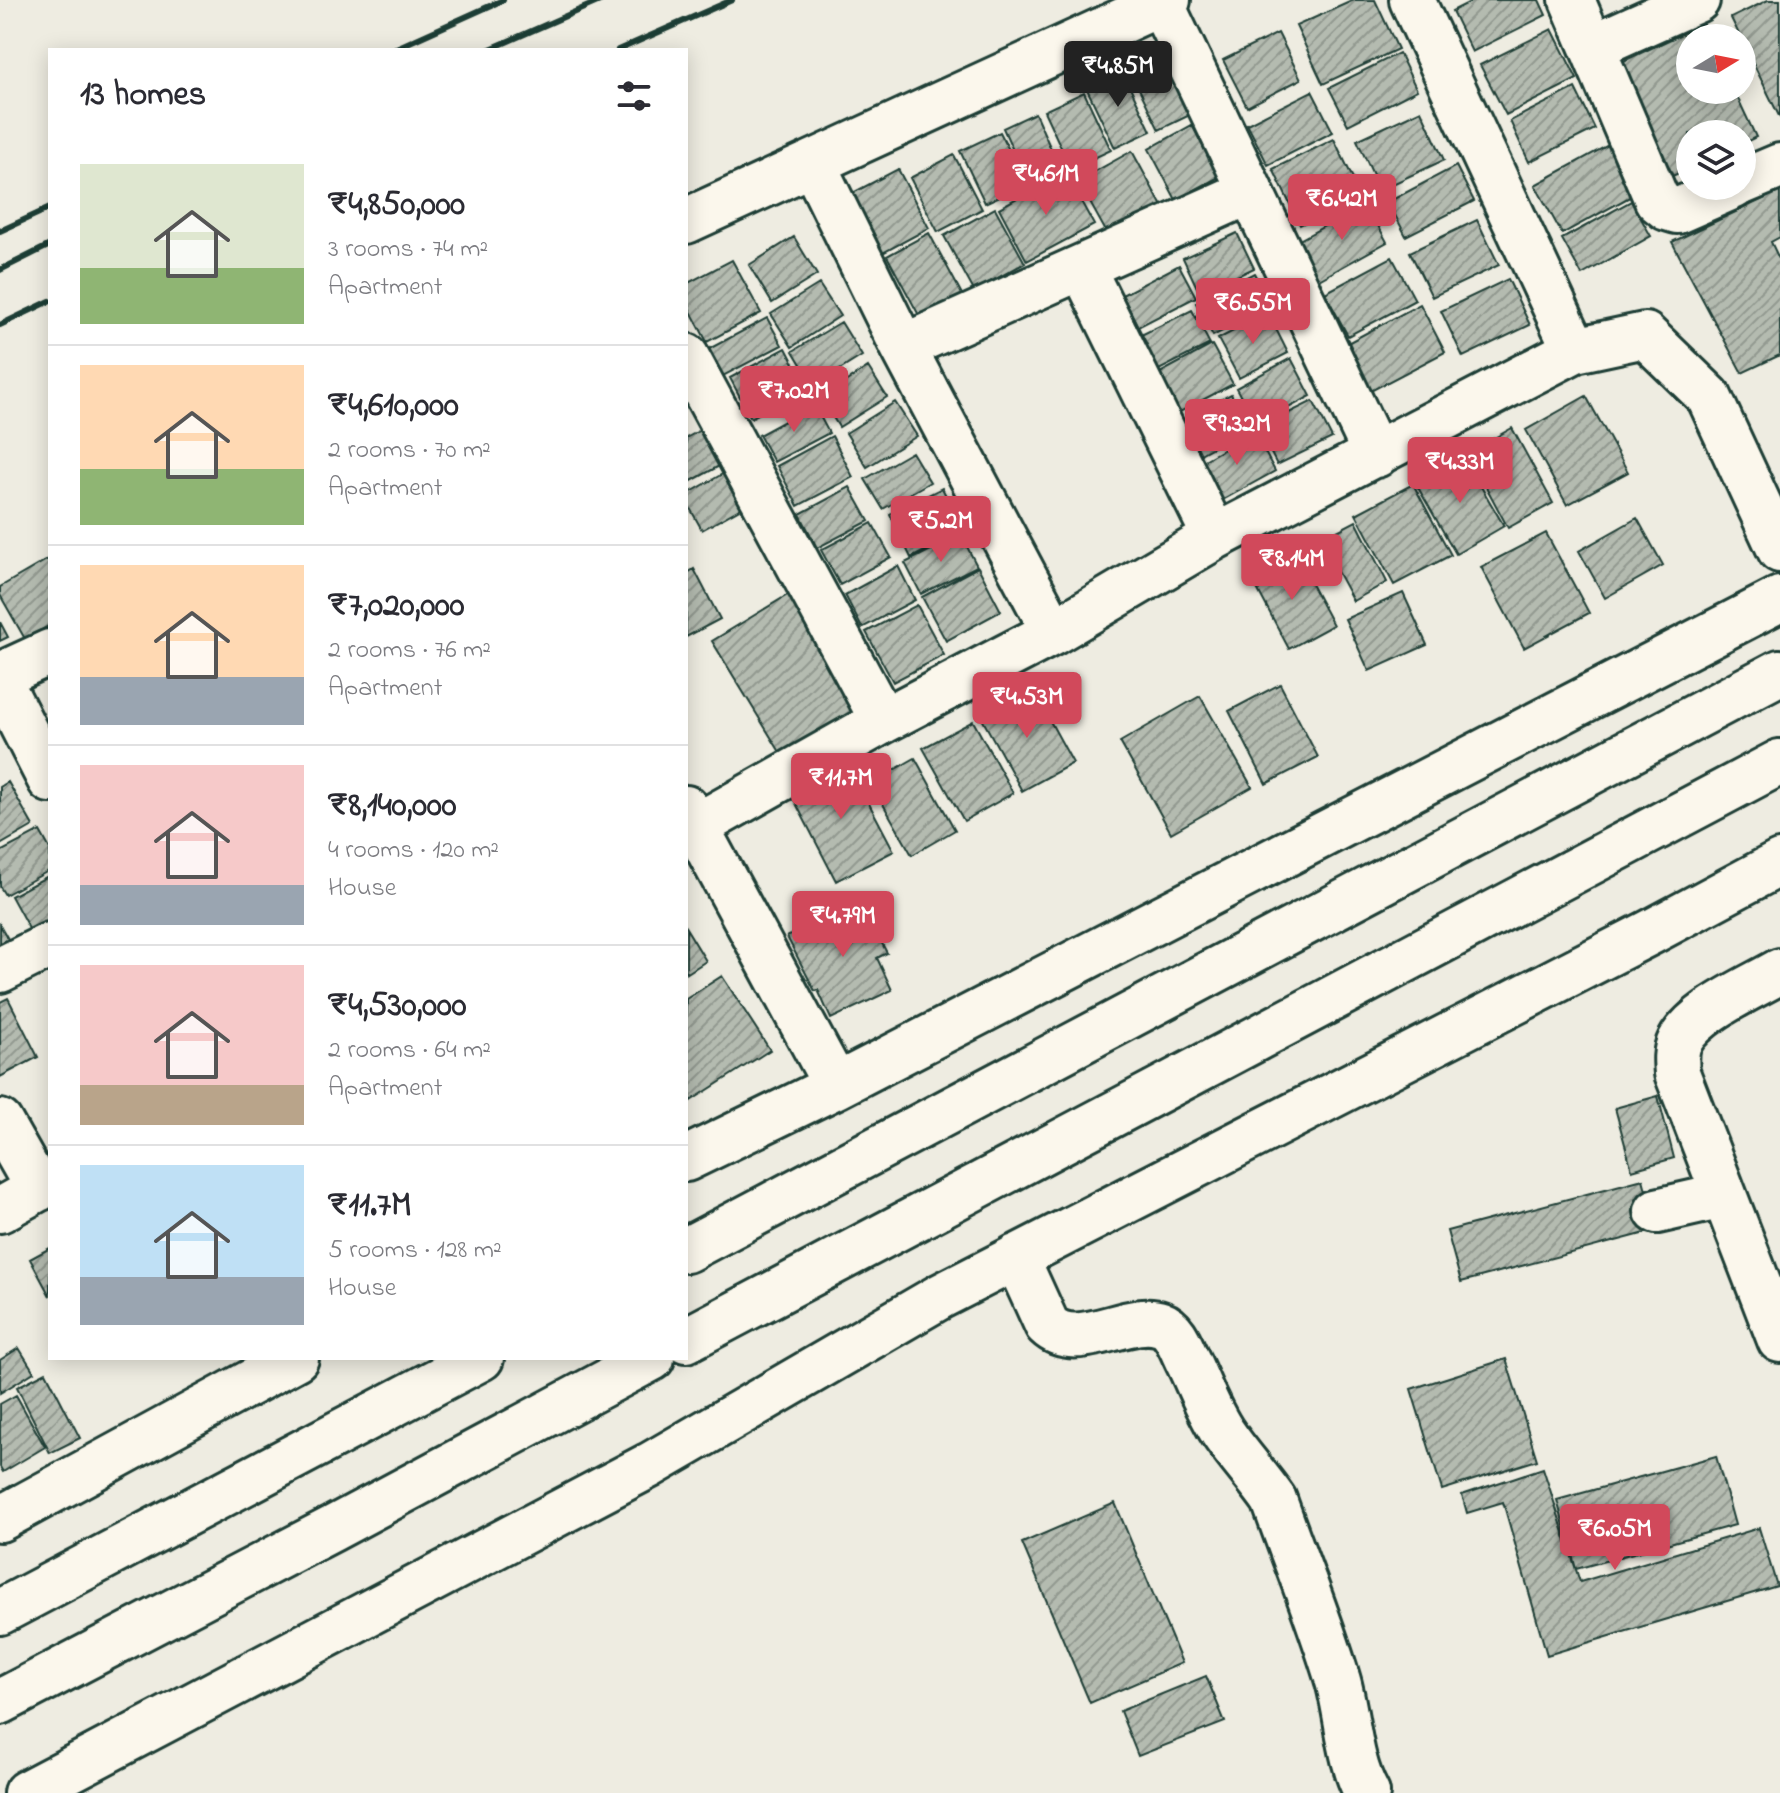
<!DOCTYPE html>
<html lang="en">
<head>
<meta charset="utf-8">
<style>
	body { margin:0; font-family:"Indie Flower",sans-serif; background:#f2f2f3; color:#2b2b33; height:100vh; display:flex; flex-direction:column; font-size:30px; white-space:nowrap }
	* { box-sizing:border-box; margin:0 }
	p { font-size:26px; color:#7c7c81 }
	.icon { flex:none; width:44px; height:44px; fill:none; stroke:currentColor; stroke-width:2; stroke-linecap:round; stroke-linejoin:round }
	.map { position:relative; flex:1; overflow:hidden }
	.side { position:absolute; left:48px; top:48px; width:640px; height:1312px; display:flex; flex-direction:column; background:#fff; border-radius:0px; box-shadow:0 4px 20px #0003 }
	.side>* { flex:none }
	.needle { width:52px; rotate:80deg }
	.tools { position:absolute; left:1676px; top:24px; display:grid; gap:16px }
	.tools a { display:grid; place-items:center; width:80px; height:80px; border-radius:50%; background:#fff; box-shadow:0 4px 20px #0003; font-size:40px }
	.price { position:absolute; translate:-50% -68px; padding:0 18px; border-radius:8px; background:#d1495b; color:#fff; font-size:26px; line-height:52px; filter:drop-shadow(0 2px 4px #0008) }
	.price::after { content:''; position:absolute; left:50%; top:48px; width:24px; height:18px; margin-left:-12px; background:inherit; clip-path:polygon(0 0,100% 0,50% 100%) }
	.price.selected { background:#222; color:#fff }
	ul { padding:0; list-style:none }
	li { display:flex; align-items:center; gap:24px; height:200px; padding:0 32px }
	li+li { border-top:2px solid #e1e1e2 }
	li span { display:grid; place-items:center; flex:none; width:224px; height:160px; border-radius:0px; color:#555 }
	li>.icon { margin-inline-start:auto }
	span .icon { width:96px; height:96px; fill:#fffc; stroke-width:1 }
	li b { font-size:34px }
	h2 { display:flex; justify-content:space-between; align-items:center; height:96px; padding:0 32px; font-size:34px }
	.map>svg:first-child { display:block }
	.building { fill:url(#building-hatch); stroke:#1f3d34; stroke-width:2 }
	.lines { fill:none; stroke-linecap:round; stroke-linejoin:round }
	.minor-casing { stroke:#1f3d34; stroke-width:50 }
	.major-casing { stroke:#1f3d34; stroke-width:50 }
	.minor { stroke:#fbf7ec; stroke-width:44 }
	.major { stroke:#fbf7ec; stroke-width:44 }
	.rail { stroke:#1f3d34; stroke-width:6 }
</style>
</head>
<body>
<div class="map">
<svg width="1780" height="1793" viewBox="0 0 1780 1793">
	<defs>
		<pattern id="building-hatch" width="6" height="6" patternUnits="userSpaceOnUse" patternTransform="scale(2)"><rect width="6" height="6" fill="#b4bbb0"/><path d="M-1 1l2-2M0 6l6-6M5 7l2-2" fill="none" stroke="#929990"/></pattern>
	</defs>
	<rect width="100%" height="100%" fill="#eeece1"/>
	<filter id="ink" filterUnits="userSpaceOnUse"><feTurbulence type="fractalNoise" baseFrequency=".0125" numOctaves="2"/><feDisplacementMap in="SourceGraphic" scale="16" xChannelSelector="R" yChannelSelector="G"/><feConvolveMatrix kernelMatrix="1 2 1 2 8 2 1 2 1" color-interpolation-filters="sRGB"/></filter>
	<g filter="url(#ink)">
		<path class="building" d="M1354,0H1375L1398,49L1323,84L1296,26Z
			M1474,0H1539L1546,15L1472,52L1452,11Z
			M1768,0H1780V118L1731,18Z
			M1703,24L1709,38H1690V90H1734L1756,137L1742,144V134H1690V168L1668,178L1615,65Z
			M1552,29L1577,79L1506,115L1480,65Z
			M1278,33L1301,79L1247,107L1223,60Z
			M1168,52L1196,112L1159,130L1130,70Z
			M1399,53L1417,90L1348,125L1329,88Z
			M1122,70L1151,131L1115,148L1086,87Z
			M1575,88L1595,129L1529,162L1510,121Z
			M1312,91L1333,132L1268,165L1247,124Z
			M1084,92L1111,150L1071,169L1044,111Z
			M1421,110L1444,160L1380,190L1357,140Z
			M1035,113L1059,167L1027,182L1003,128Z
			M1192,125L1219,177L1176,200L1149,149Z
			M1000,132L1026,184L985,203L960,151Z
			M1334,139L1361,195L1300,225L1273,169Z
			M1610,144L1637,193L1562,234L1535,185Z
			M1132,151L1163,208L1109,237L1078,181Z
			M954,155L982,209L938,232L910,178Z
			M1456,166L1474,201L1406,236L1388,202Z
			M898,169L929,228L881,254L849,195Z
			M1065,172L1094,225L1027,261L999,208Z
			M1780,191V237L1771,242L1780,261V355L1742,373L1672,242Z
			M1631,201L1651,236L1582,275L1562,239Z
			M1366,203L1387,242L1317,281L1296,242Z
			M995,208L1025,263L974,291L944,236Z
			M1477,220L1499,265L1432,297L1410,252Z
			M929,233L964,298L922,321L887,256Z
			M1237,233L1254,268L1200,294L1183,258Z
			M794,237L817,275L772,303L749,265Z
			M1392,257L1415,300L1348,336L1325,293Z
			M732,260L761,313L707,342L686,302V284Z
			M1179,265L1196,297L1138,327L1122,295Z
			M1254,273L1271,306L1213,336L1196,303Z
			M1508,279L1530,325L1463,357L1441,311Z
			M819,284L840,316L792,347L771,314Z
			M1420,304L1445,352L1367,393L1342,346Z
			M1192,310L1210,344L1157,371L1139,336Z
			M1268,313L1288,353L1239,378L1218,339Z
			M767,318L782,345L723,376L709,349Z
			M841,322L862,356L814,386L793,351Z
			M1212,345L1233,384L1178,413L1158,374Z
			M786,348L807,388L751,418L730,378Z
			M1291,358L1311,396L1256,425L1236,388Z
			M868,367L887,397L839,427L821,398Z
			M1231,394L1249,427L1195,457L1177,423Z
			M1586,396L1628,472L1567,505L1526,430Z
			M1313,401L1332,438L1277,465L1258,428Z
			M895,402L917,436L867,467L846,433Z
			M814,405L829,433L774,462L759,435Z
			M704,428L723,464L686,484V438Z
			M1512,428L1553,503L1508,528L1468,453Z
			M1254,432L1275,471L1221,501L1199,463Z
			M832,436L853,477L798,506L777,466Z
			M912,452L930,482L883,509L865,479Z
			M1463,456L1504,526L1456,554L1416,484Z
			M731,469L750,503L702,530L686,501V495Z
			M1413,484L1451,555L1394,585L1356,514Z
			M850,487L869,521L817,548L800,514Z
			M942,488L964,531L911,558L890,514Z
			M1637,518L1663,565L1605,598L1579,551Z
			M1356,521L1387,582L1353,601L1320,540Z
			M872,523L891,557L840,585L821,550Z
			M1546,533L1589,613L1524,648L1481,567Z
			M961,535L977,566L921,594L905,563Z
			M1296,556L1333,625L1289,649L1252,579Z
			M50,558V625L25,639L0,595V587Z
			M898,566L915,600L862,628L845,595Z
			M978,567L1001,611L946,641L922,597Z
			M694,569L720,619L686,637V574Z
			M794,591L866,707L783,757L712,641Z
			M1403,593L1427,645L1369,671L1345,619Z
			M917,605L944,655L893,682L866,632Z
			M0,622L8,637L0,641Z
			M1280,684L1318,757L1266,784L1229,711Z
			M1032,688L1073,763L1022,791L981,717Z
			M1200,696L1252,787L1171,833L1120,742Z
			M973,721L1013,793L964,821L923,748Z
			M915,758L955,830L912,855L871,783Z
			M846,760L894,851L836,881L789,790Z
			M8,782L33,826L0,845V787Z
			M40,831L50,849V870L5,895L0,887V852Z
			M50,875V929L34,938L11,896Z
			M859,899L887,953L877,958L892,990L831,1019L818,990L815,991L787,937Z
			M0,925L12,946L0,952Z
			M686,928L706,961L686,974Z
			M722,976L770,1050L686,1104V999Z
			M8,998L38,1057L0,1077V1002Z
			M1658,1096L1674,1158L1632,1170L1615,1108Z
			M1643,1179L1657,1230L1461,1282L1447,1231Z
			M50,1248V1296L30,1259Z
			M19,1348L34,1372L0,1393V1360Z
			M1506,1359L1537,1460L1442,1490L1411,1389Z
			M46,1372L80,1438L50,1453L17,1387Z
			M16,1395L45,1447L3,1472L0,1467V1404Z
			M1716,1456L1735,1525L1576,1569L1557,1500Z
			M1543,1468L1580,1582L1759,1528L1777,1586L1547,1655L1503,1502L1467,1513L1462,1495Z
			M1115,1503L1182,1663L1090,1703L1022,1543Z
			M1206,1676L1225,1722L1138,1756L1120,1711Z"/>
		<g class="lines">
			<g class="minor-casing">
				<path id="minor" d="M1412,0L1575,350
					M1572,0L1657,200L1667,208L1677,211L1734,186
					M1161,3L1376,455
					M1592,47L1697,0
					M813,164L903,347L1054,632
					M1742,182L1780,166
					M686,221L1168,0
					M1082,267L1215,537
					M903,347L1249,192
					M686,356L883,721
					M0,675L50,652
					M0,682L50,780
					M686,808L836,1086
					M686,832L883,721L1054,632L1215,537L1575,350L1645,335L1709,397L1780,550
					M0,970L50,945
					M1780,971C1751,988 1696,1011 1680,1041C1675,1051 1676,1062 1677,1073L1780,1340
					M0,1122L38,1189
					M686,1159L836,1086L1780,599
					M0,1210L50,1182
					M1657,1211L1723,1196
					M1016,1257L1047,1325C1077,1354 1128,1312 1161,1324C1176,1329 1182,1351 1189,1364C1200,1387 1210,1415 1225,1436C1240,1458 1259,1478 1274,1500C1295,1560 1320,1620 1338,1681C1348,1716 1349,1762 1367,1793
					M0,1519L296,1358
					M26,1793L650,1465L941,1296L1651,932L1780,863"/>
			</g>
			<g class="major-casing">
				<path id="major" d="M686,1250L1780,672
					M686,1340L1780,762
					M0,1612L481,1358
					M0,1702L332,1529L652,1358"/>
			</g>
			<use href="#minor" class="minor"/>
			<use href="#major" class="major"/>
			<path class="rail" d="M392,50L503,0
				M488,50L602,0
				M618,50L732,0
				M0,231L50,208
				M0,270L50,245
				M0,325L50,301"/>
		</g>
	</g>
</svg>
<div class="tools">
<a><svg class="needle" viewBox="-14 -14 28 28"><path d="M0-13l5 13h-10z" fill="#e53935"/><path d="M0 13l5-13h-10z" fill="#7c7c81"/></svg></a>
<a><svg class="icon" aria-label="layers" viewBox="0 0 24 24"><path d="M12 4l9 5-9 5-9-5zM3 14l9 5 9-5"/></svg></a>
</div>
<b class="price selected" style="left:1118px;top:109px">₹4.85M</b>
<b class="price" style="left:1046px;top:217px">₹4.61M</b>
<b class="price" style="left:1342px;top:242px">₹6.42M</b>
<b class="price" style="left:1253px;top:346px">₹6.55M</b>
<b class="price" style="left:794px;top:434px">₹7.02M</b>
<b class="price" style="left:1237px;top:467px">₹9.32M</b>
<b class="price" style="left:1460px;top:505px">₹4.33M</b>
<b class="price" style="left:941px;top:564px">₹5.2M</b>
<b class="price" style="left:1292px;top:602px">₹8.14M</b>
<b class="price" style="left:1027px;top:740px">₹4.53M</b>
<b class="price" style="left:841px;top:821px">₹11.7M</b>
<b class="price" style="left:843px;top:959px">₹4.79M</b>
<b class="price" style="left:1615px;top:1572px">₹6.05M</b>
<section class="side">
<h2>13 homes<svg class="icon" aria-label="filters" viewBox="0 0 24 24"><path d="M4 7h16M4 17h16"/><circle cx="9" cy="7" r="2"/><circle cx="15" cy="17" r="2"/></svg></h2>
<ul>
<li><span style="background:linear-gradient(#dfe7d0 65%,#8fb573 0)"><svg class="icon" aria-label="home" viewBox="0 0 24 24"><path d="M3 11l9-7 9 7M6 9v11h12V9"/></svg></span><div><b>₹4,850,000</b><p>3 rooms · 74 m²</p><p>Apartment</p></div></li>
<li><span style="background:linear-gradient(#ffd9b3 65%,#8fb573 0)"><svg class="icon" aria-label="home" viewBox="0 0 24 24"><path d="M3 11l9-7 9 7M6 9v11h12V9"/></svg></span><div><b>₹4,610,000</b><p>2 rooms · 70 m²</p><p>Apartment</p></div></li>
<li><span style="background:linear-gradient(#ffd9b3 70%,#9aa5b1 0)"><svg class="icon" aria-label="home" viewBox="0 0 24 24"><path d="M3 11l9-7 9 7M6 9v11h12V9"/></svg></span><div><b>₹7,020,000</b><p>2 rooms · 76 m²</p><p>Apartment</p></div></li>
<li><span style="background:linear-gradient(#f6c9c9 75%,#9aa5b1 0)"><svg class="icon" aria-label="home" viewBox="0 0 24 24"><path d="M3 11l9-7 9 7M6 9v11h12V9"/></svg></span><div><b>₹8,140,000</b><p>4 rooms · 120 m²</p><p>House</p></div></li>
<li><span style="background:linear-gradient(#f6c9c9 75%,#b9a48a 0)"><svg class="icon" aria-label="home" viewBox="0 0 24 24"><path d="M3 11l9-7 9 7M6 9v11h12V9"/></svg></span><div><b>₹4,530,000</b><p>2 rooms · 64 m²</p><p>Apartment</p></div></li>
<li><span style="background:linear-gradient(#bfe0f5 70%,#9aa5b1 0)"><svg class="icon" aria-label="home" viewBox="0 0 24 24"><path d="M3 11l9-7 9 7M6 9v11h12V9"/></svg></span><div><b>₹11.7M</b><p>5 rooms · 128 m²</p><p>House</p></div></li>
</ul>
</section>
</div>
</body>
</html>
